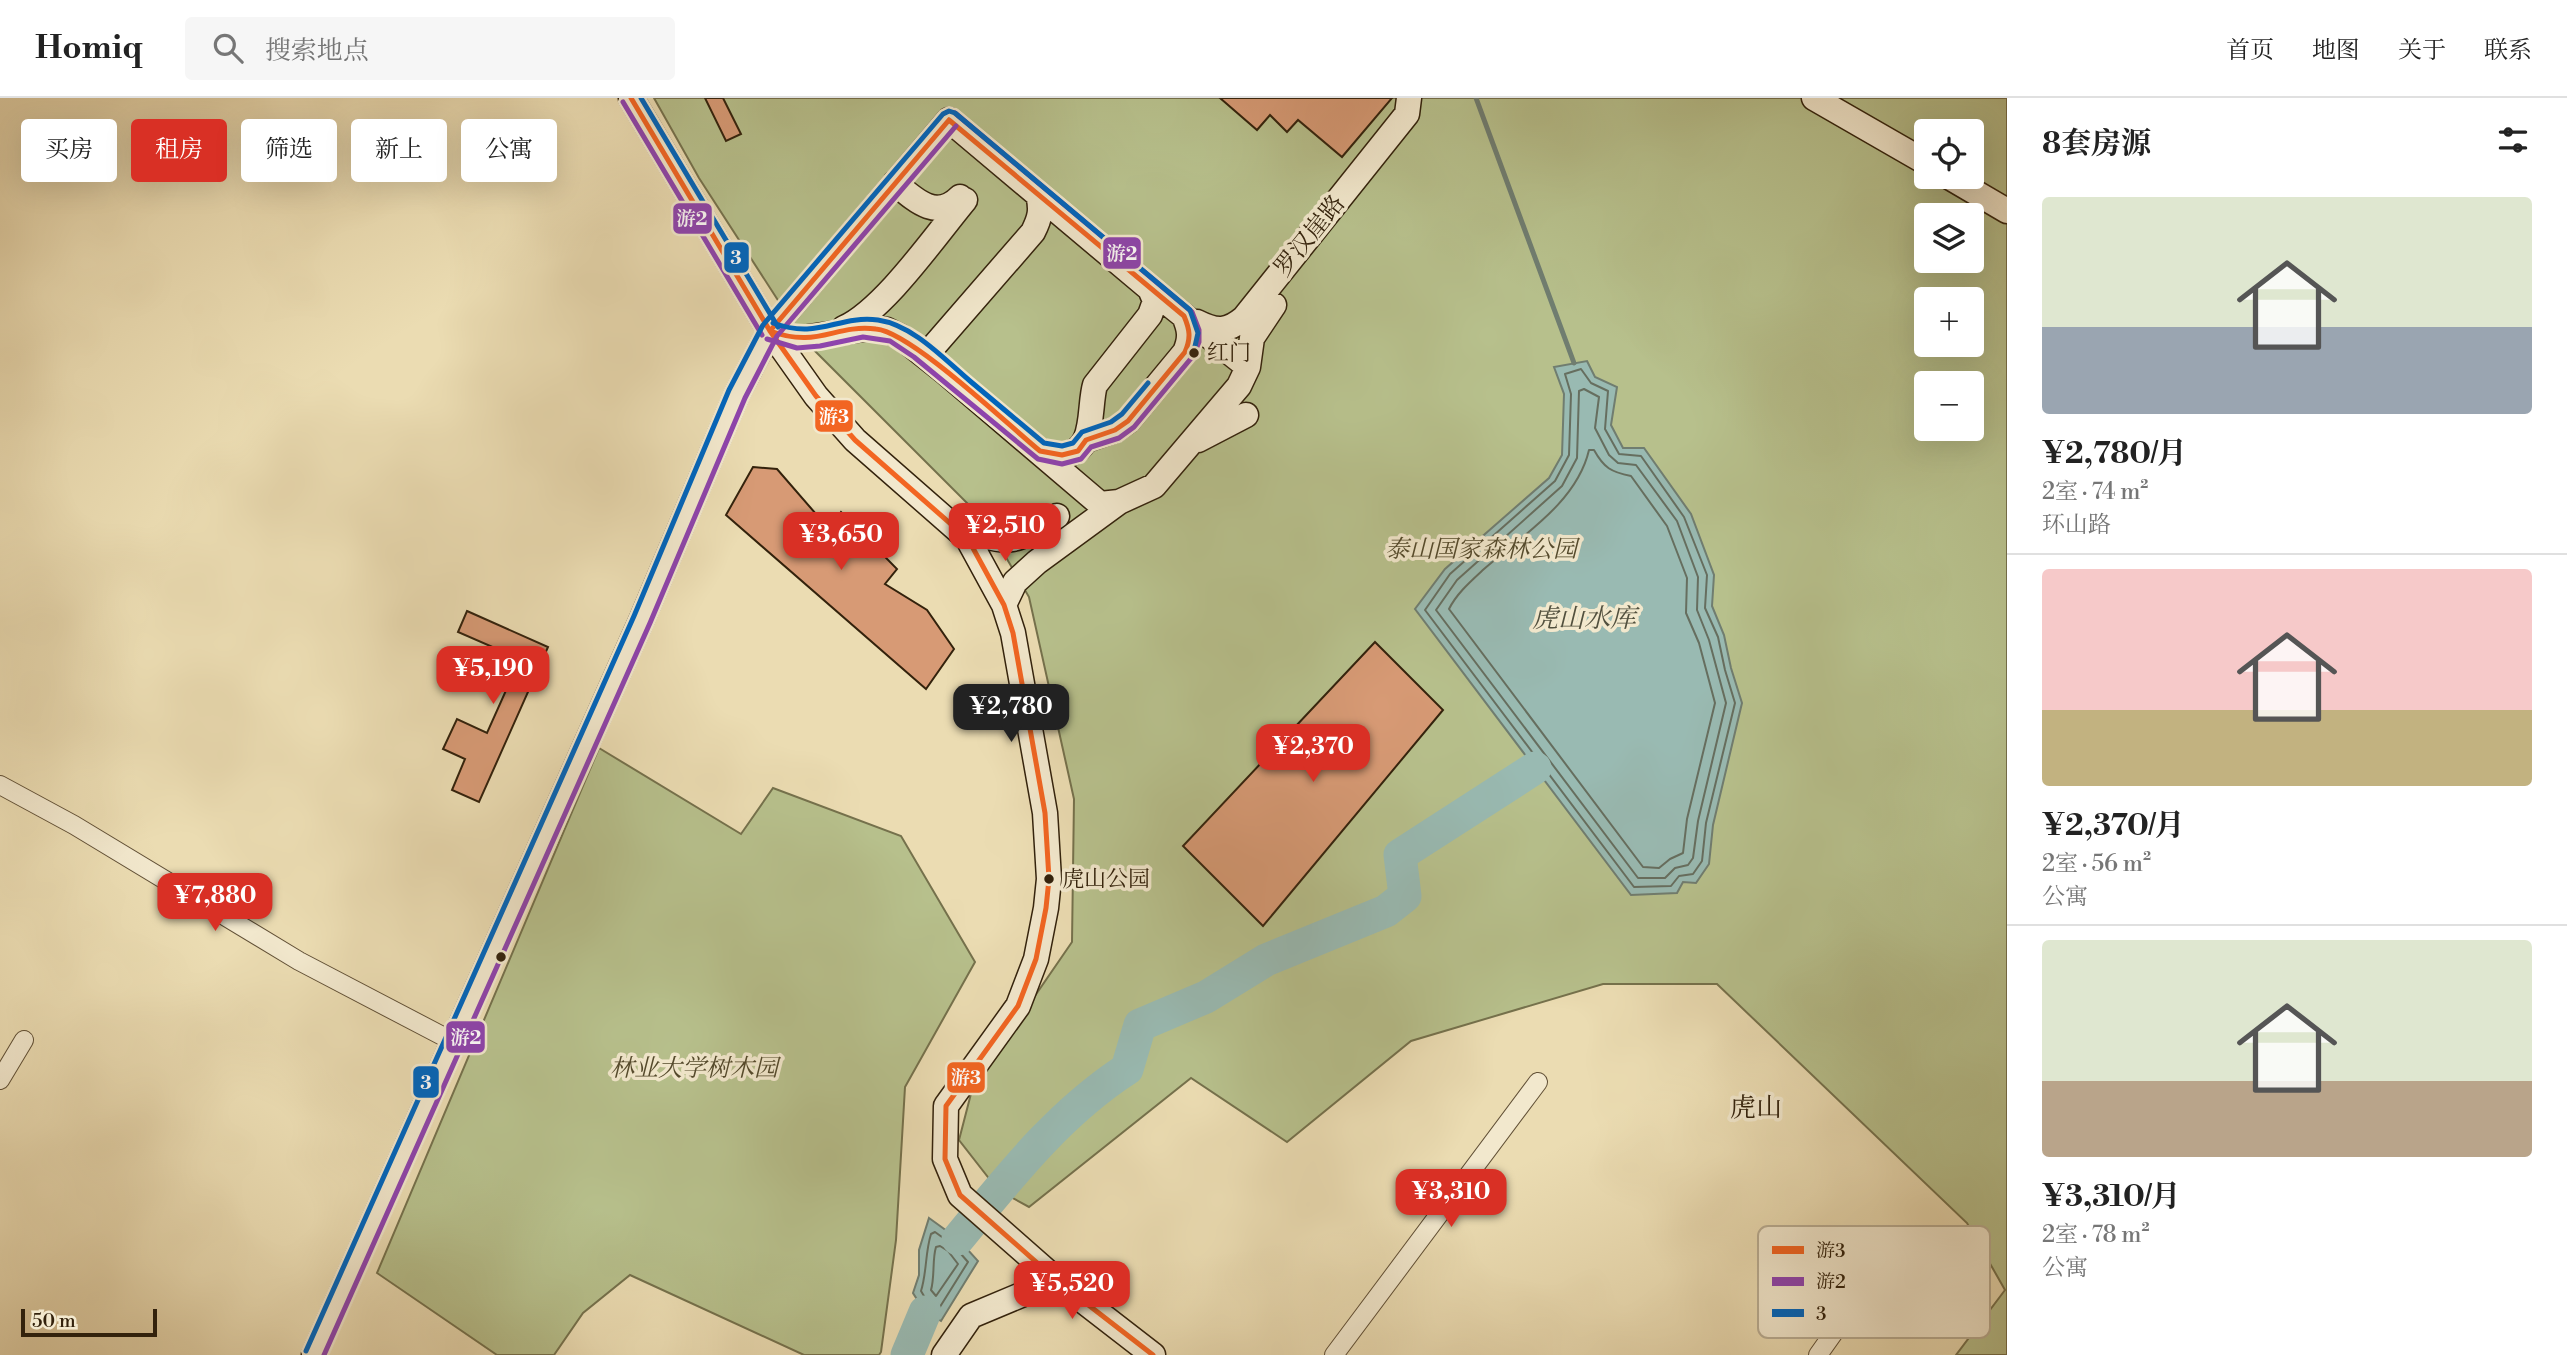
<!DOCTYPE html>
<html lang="zh">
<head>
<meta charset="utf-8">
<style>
	body { margin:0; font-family:"Libre Bodoni","Noto Serif SC",serif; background:#f6f6f6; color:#222; height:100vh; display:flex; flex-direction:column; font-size:26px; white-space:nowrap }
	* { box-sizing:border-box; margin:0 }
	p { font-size:23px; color:#767676 }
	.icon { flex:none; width:38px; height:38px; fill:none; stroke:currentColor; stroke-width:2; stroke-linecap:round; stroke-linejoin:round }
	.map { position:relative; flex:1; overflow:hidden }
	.sheet { display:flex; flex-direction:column; background:#fff; width:560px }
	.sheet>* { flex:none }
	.guide { position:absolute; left:21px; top:21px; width:665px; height:63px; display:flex; gap:14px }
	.buttons { position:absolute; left:1914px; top:21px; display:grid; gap:14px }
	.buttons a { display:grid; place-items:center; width:70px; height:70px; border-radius:7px; background:#fff; box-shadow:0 7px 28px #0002; font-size:35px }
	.scale { position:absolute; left:21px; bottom:18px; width:136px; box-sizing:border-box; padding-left:7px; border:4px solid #33220c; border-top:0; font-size:19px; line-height:24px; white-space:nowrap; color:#33220c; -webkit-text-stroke:5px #f2e8cd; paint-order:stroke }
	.price { position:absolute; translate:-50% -60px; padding:0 16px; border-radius:14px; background:#d93025; color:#fff; font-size:23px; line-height:46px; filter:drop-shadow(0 2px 4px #0008) }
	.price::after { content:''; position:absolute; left:50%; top:42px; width:21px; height:16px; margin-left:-10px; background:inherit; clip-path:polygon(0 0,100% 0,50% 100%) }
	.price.selected { background:#222; color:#fff }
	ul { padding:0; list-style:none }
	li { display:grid; align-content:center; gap:14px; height:371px; padding:0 35px }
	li+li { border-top:2px solid #e0e0e0 }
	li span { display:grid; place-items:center; height:217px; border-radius:7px; color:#555 }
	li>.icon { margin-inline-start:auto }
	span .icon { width:126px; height:126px; fill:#fffc; stroke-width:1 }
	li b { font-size:30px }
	h2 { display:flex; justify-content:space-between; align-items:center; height:84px; padding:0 35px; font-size:30px }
	.chip { padding:0 24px; border-radius:7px; background:#fff; box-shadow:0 7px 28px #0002; font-size:24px; line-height:63px }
	.chip.selected { background:#d93025; color:#fff }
	header { display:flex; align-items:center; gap:42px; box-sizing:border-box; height:98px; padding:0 35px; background:#fff; border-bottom:2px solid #e0e0e0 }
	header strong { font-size:33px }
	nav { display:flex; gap:38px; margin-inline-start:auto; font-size:24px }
	.search { width:490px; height:63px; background:#f6f6f6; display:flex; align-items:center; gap:18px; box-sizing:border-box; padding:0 24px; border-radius:7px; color:#767676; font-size:26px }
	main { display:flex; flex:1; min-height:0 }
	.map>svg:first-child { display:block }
	.green { fill:#b7c08c; stroke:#75714c; stroke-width:2; fill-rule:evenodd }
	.water { fill:#99bab2; stroke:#707d70; stroke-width:2 }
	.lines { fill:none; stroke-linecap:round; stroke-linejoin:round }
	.shore { stroke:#666e5f; stroke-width:2 }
	.stream { stroke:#707d70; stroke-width:5 }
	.river { stroke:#99bab2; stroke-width:33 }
	.building { fill:#d79a75; stroke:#33220c; stroke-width:2 }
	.street-casing { stroke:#615036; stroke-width:20 }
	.secondary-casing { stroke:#33220c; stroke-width:27 }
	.street { stroke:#f2e8cd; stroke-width:18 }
	.secondary { stroke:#f2e8cd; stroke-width:24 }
	.bus-1-casing { stroke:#f2e8cd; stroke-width:10 }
	.bus-2-casing { stroke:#f2e8cd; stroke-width:10 }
	.bus-3-casing { stroke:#f2e8cd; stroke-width:10 }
	.bus-1 { stroke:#f26522; stroke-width:5 }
	.bus-2 { stroke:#8e44ad; stroke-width:5 }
	.bus-3 { stroke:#0065bd; stroke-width:5 }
	.bus-dot { fill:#33220c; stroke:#f2e8cd; stroke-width:2.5 }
	.labels { text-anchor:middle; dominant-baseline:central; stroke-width:7; stroke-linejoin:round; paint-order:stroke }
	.bus-label { font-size:22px; fill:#33220c; stroke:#f2e8cd; text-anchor:start }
	.street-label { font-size:24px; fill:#33220c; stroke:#f2e8cd }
	.park-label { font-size:24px; font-style:italic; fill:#544a2c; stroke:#f2e8cd }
	.water-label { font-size:26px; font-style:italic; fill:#52503e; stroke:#f2e8cd }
	.neighbourhood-label { font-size:26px; fill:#33220c; stroke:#f2e8cd }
	.key { fill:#f2e8cd; stroke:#b9ad93; stroke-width:2 }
	.key-label { font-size:19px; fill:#33220c }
	.line-badge { stroke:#f2e8cd; stroke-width:2.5 }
	.badge-label { font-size:19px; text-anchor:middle; font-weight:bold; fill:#fff }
</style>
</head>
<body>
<header>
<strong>Homiq</strong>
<div class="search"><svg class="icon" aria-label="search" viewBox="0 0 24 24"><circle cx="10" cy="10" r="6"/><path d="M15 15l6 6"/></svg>搜索地点</div>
<nav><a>首页</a><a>地图</a><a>关于</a><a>联系</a></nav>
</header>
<main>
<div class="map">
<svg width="2007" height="1257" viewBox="0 0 2007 1257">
	<rect width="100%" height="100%" fill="#ebdcb2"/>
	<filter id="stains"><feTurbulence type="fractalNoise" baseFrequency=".00286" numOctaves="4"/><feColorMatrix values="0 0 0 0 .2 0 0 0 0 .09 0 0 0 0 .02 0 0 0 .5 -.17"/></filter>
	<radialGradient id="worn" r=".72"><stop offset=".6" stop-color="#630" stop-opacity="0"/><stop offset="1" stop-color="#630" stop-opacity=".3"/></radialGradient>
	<path class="green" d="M654,0H2007V1257H1956L2005,1192L1967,1125L1717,886H1603L1411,943L1287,1044L1191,980L1029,1109L998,1092L959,1042L973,988L1072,844L1074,701L1029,499L985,423L803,241L699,80ZM1927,33H1972V79H1927ZM1927,117H1972V163H1927ZM1927,201H1972V247H1927ZM1927,285H1972V331H1927Z
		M599,650L741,736L773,690L901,738L975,864L905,989L896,1142L881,1254L879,1257H804L630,1177L583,1215L554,1257H497L377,1175Z"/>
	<path class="water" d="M1587,263L1595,279L1617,289L1611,327L1623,350H1644L1691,416L1714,477L1712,508L1724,537L1731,570L1742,605L1713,727L1709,766L1696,785L1683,784L1677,795L1631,797L1415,511L1445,471L1549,380L1562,357L1564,296L1554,269Z
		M929,1120L958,1141L978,1163L941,1223L925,1214L913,1195L919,1177V1152Z"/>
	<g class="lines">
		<path class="shore" d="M1581,271L1591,285L1608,293L1605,331L1619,356L1641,358L1684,419L1707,477L1705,510L1718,539L1725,572L1735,605L1706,725L1702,763L1693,776L1679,778L1671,788L1634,789L1425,512L1450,476L1555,383L1569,357L1571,296L1565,276Z
			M1584,291L1599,299L1595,330L1609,357L1618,365L1636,367L1677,423L1698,479L1697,512L1709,542L1726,605L1698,723L1693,760L1688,767L1675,770L1665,780H1638L1436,512L1457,482L1562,388L1577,360L1579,293Z
			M1589,352H1594C1604,370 1611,374 1631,378L1667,428L1687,480L1686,515L1699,545L1715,605L1687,721L1683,755L1670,761L1659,770L1643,769L1449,511C1457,495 1471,483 1484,471C1523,437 1577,404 1589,352Z
			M935,1134L953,1147L968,1164L938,1212L930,1208L921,1193C927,1174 925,1155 931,1136Z
			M940,1148L948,1153L958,1166L936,1198L931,1192C935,1178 932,1162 936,1149Z"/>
		<path class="stream" d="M1476,0L1574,265"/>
		<path class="river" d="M958,1141C1009,1079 1059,1015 1127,971L1140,927L1206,899L1266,862L1386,813L1405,798L1400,757L1535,670
			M907,1257L925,1214"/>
	</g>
	<path class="building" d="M705,0H723L741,36L726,43Z
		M1220,0H1392L1342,59L1298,22L1287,34L1270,17L1257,32Z
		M753,369L777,371L829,431L841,414L897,471L885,486L927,512L954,551L926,591L726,417Z
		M467,513L548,549L479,704L452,692L465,661L443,651L457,621L487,635L520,561L458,534Z
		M1375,544L1443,612L1263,828L1183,748Z"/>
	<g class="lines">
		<g class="street-casing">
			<path id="street" d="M0,687L74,727L299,863L452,943
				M0,982L24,942
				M1334,1257L1538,984
				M1818,1257L1869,1185"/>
		</g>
		<g class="secondary-casing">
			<path id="secondary" d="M631,0L770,233L816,298L855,342L968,441L1004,507L1013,535L1045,715L1049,781L1046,810L1036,861L1018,908L946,1008L945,1061L960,1097L1060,1185L1153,1257
				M1814,0L1927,65
				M1949,79L2007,113
				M895,85C915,102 936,123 960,99
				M1197,224C1217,234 1227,234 1244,220L1407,16L1409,0
				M844,230C884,212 935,138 965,102
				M770,233L796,241L870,230L887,232L901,239L945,274L1100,406L1119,404
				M919,252H929L934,248L1033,134C1040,120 1042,112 1038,97
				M1248,269L1252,240L1274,207
				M1086,342L1115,332L1128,323L1185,254C1191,240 1190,232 1184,218
				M1198,342L1246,317
				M1040,353C1047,355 1056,358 1062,357C1097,355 1088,310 1095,287L1150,217L1155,203L1150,191
				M957,426C1004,448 1014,448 1057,418
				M314,1257L642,521L737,296L770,233L949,22L1150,191L1248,269L1239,288L1154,388L1119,404L1037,464L1015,484L1004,507
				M944,1257L971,1218L1033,1192L1060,1185"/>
		</g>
		<use href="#street" class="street"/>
		<use href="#secondary" class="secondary"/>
		<g class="bus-1-casing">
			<path id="bus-1" d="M631,0L770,233L816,298L855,342L968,441L1004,507L1013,535L1045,715L1049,781L1046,810L1036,861L1018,908L946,1008L945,1061L960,1097L1060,1185L1153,1257
				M770,233C818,251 834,226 876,231C911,234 1008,327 1040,353L1062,357L1078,353L1086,342L1115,332L1128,323L1185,254C1191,240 1190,232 1184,218L949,22
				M770,233L949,22"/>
		</g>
		<g class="bus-2-casing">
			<path id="bus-2" d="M623,4L762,237
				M767,241L797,250L820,248L863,239L890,243L914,259L1038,361L1062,366L1081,361L1091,349L1119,340L1134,329L1193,258L1199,244V232L1192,214L955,15
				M324,1257L650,525L745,300L777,238L956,28"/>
		</g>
		<g class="bus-3-casing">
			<path id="bus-3" d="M641,0L778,229
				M773,225C819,242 837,217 878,222C913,227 944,261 970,283C995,304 1019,324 1044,345L1062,348L1073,345L1082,334L1111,324L1122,316L1148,285
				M306,1253L634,518L729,292L763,227L943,16L949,13L955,15L1190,212L1198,235L1193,257"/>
		</g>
		<use href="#bus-1" class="bus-1"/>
		<use href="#bus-2" class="bus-2"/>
		<use href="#bus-3" class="bus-3"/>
	</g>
	<g class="bus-dot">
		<circle cx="1194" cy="255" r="6"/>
		<circle cx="1049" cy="781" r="6"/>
		<circle cx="501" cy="859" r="6"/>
	</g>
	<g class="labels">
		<g class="bus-label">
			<text x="1207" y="255">红门</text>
			<text x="1062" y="781">虎山公园</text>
		</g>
		<g class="street-label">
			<text transform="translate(1310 138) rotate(-51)">罗汉崖路</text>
		</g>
		<g class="park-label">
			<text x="1481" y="452">泰山国家森林公园</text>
			<text x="694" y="971">林业大学树木园</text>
		</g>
		<g class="water-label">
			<text x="1584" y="521">虎山水库</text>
		</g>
		<g class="neighbourhood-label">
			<text x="1756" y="1010">虎山</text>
		</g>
	</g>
	<rect x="1758" y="1128" width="232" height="112" rx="10" class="key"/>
	<rect x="1772" y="1148" width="32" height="8" fill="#f26522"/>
	<rect x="1772" y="1179" width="32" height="9" fill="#8e44ad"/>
	<rect x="1772" y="1211" width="32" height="8" fill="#0065bd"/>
	<g class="key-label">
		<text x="1816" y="1159">游3</text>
		<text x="1816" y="1190">游2</text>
		<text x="1816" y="1222">3</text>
	</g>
	<g class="line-badge">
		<rect x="672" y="104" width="41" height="33" rx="7" fill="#8e44ad"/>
		<rect x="1102" y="138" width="40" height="34" rx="7" fill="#8e44ad"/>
		<rect x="723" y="143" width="27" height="33" rx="7" fill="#0065bd"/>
		<rect x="814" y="301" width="40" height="34" rx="7" fill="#f26522"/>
		<rect x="445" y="922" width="41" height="34" rx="7" fill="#8e44ad"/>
		<rect x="946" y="963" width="40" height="33" rx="7" fill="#f26522"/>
		<rect x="412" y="967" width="28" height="34" rx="7" fill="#0065bd"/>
	</g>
	<g class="badge-label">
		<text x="692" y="127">游2</text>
		<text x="1122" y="162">游2</text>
		<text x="736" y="166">3</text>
		<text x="834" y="325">游3</text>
		<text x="466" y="946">游2</text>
		<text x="966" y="986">游3</text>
		<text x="426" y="991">3</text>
	</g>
	<rect width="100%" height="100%" filter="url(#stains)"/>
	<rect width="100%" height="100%" fill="url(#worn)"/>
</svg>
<div class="buttons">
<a><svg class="icon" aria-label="locate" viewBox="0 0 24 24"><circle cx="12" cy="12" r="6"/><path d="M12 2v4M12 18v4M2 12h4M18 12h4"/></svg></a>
<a><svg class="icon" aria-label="layers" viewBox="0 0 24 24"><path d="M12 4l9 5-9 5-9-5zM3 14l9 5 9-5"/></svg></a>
<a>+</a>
<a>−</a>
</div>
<div class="scale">50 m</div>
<b class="price" style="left:1005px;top:465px">¥2,510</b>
<b class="price" style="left:841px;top:474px">¥3,650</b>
<b class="price" style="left:493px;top:608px">¥5,190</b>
<b class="price selected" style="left:1011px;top:646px">¥2,780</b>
<b class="price" style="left:1313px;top:686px">¥2,370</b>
<b class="price" style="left:215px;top:835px">¥7,880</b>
<b class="price" style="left:1451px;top:1131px">¥3,310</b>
<b class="price" style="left:1072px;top:1223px">¥5,520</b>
<div class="guide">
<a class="chip">买房</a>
<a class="chip selected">租房</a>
<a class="chip">筛选</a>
<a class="chip">新上</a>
<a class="chip">公寓</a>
</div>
</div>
<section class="sheet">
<h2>8套房源<svg class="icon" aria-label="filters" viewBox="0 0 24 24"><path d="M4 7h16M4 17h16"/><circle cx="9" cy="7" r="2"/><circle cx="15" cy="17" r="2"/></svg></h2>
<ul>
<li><span style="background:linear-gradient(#dfe7d0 60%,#9aa5b1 0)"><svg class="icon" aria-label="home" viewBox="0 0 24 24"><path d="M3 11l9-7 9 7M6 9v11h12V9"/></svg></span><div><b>¥2,780/月</b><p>2室 · 74 m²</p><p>环山路</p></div></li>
<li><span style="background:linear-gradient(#f6c9c9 65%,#c2b280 0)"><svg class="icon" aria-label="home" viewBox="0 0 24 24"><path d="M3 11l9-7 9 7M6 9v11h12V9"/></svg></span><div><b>¥2,370/月</b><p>2室 · 56 m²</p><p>公寓</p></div></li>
<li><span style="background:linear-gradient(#dfe7d0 65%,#b9a48a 0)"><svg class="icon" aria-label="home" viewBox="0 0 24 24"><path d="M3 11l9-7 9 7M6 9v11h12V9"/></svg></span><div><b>¥3,310/月</b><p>2室 · 78 m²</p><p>公寓</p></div></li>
</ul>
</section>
</main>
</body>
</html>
